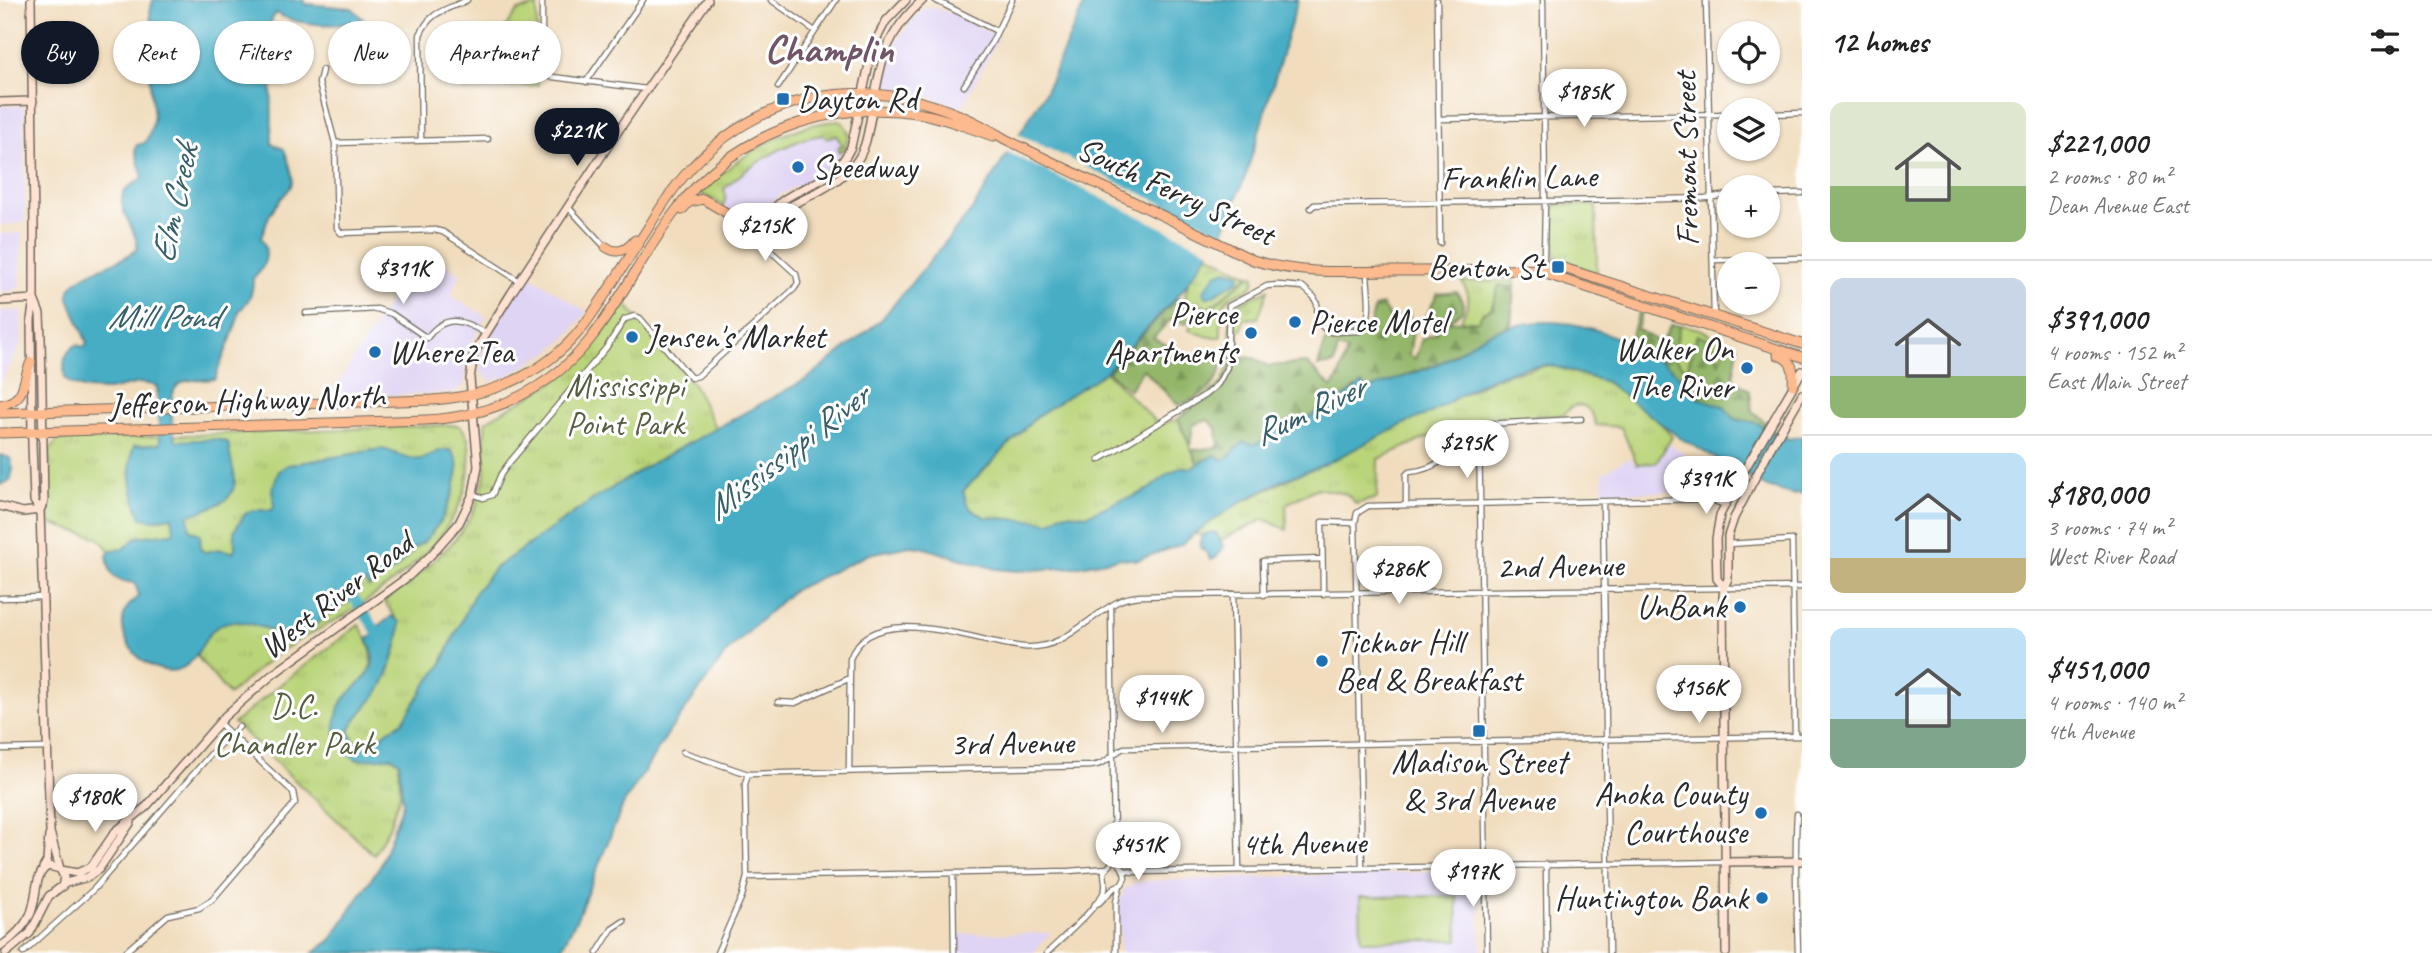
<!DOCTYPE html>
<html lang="en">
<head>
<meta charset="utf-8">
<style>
	body { margin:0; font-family:Caveat,sans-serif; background:#f2f2f2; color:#222; height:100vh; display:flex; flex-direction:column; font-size:26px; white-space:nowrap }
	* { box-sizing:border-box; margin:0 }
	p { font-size:23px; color:#767676 }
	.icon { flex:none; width:38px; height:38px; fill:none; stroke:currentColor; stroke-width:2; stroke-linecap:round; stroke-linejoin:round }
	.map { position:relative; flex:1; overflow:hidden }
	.drawer { display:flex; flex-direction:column; background:#fff; width:630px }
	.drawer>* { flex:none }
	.top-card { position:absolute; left:21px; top:21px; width:665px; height:63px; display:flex; gap:14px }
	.fabs { position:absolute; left:1717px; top:21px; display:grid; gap:14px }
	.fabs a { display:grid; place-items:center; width:63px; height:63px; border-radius:50%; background:#fff; box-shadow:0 2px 5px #0004; font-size:35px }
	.price { position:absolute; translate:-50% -60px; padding:0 16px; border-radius:24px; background:#fff; color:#222; font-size:23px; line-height:46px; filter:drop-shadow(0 2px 4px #0008) }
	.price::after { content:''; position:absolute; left:50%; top:42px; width:21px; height:16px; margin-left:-10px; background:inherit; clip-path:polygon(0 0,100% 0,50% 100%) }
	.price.current { background:#111827; color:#fff }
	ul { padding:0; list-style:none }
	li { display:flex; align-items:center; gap:21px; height:175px; padding:0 28px }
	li+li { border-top:2px solid #e0e0e0 }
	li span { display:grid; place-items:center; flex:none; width:196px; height:140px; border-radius:14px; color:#555 }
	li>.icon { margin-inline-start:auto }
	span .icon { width:84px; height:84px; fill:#fffc; stroke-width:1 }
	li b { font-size:30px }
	h2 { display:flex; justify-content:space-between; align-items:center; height:84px; padding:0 28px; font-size:30px }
	.chip { padding:0 24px; border-radius:32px; background:#fff; box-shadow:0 2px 5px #0004; font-size:24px; line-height:63px }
	.chip.current { background:#111827; color:#fff }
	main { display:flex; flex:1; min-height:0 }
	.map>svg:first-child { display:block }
	.built { fill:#e0d4f4 }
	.grass { fill:url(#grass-tufts); stroke:#728052; stroke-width:2 }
	.forest { fill:url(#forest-firs); stroke:#5f704a; stroke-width:2 }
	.wetland { fill:url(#wetland-marsh); stroke:#728052; stroke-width:2 }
	.pitch { fill:#bad479; stroke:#728052; stroke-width:2 }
	.water { fill:#46adc5; stroke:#386c78; stroke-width:2 }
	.pier { fill:#f1ddbe }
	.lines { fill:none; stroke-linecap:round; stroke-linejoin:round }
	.river { stroke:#46adc5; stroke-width:10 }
	.street-casing { stroke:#70695e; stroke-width:7 }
	.secondary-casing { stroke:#70695e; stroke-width:10 }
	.highway-casing { stroke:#70695e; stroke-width:11 }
	.street { stroke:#fff; stroke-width:4.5 }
	.secondary { stroke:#fee3d2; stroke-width:7 }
	.highway { stroke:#fcba8e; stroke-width:9 }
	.poi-dot { fill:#1f6fb2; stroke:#fff; stroke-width:2.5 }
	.labels { text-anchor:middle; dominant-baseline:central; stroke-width:6; stroke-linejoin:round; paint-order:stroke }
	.poi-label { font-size:33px; fill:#2b2b2b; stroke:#fff; text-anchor:start }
	.street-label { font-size:33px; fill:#2b2b2b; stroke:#fff }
	.park-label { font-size:33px; fill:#565e42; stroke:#fff }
	.water-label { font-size:35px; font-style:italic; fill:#365f69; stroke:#fff }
	.district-label { font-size:40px; font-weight:bold; fill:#705666; stroke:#fff }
</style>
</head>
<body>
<main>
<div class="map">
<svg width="1802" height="953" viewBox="0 0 1802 953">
	<defs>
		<pattern id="grass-tufts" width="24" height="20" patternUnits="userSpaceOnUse" patternTransform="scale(1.75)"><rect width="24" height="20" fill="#bad479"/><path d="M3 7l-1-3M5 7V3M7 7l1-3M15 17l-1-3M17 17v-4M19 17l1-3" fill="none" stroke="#a0b669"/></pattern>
		<pattern id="forest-firs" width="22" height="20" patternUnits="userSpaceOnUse" patternTransform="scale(1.75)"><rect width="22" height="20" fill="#93b669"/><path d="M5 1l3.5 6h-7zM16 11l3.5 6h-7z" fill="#789457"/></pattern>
		<pattern id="wetland-marsh" width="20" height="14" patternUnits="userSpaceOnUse" patternTransform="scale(1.75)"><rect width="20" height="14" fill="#bad479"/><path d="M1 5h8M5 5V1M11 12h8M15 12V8" fill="none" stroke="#a0b669"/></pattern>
	</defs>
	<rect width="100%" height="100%" fill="#fff"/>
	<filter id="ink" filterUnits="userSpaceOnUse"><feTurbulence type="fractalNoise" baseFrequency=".0143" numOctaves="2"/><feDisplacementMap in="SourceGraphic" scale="14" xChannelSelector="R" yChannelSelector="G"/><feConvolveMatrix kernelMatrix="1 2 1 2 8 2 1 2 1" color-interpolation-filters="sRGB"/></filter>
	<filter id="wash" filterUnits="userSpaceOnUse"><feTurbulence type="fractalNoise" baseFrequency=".00686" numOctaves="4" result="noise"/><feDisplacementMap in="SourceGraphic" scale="28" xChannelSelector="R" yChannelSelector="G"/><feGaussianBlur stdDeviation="1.57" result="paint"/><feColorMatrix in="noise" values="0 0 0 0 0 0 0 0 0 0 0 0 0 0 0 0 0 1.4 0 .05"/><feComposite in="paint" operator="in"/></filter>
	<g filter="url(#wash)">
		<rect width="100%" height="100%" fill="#f1ddbe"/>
		<path class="built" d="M931,7L953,14L999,37L962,108L915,92L893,89L884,80L892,47L914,18L924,8Z
			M0,106H19L24,108L25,220L22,223L0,225Z
			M838,121L847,128L848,141L845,148L828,170L807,185L794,187L780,195L755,225L749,224L713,199L699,193L718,175L753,150L790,134Z
			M22,233L23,238L21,251L20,285L15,291H0V234Z
			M423,249L461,275L450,295L486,317L471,344L466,358L464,385L454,393L329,397Z
			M528,274L587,312L566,338L550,351L510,375L490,381L481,373L482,354L487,341Z
			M0,311H21L22,342L0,385Z
			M1668,445H1672L1722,483L1713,491L1603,493V471H1610V468L1628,458L1637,465L1657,464Z
			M1478,870L1481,953H1120V897H1123V890L1133,884L1147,881Z
			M1051,933L1033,953H958V934Z"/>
		<path class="grass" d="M537,6L538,85L464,90L463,49L504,29L518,11Z
			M838,121L843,123L849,133L845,148L839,152L838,147L842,145L836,135L827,138L823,135C792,138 746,167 724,189L726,196L723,207L713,199L699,193C737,158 785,124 838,121Z
			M1554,205H1596L1597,273L1555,257Z
			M1254,275C1257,291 1238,291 1228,299C1219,308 1221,325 1221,337H1209L1189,330L1198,307H1212L1249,276Z
			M1515,281L1514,287L1499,286L1491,309L1483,312L1479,321L1460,322C1468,304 1473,299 1462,282Z
			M1268,290L1258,318L1243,319L1242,329L1230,330L1231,310L1234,306Z
			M624,302L694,385L716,429L652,463L591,501L495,568L453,638L440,667L425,686L414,707L402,723L387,731L374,743L357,744L353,740L349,731C357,712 374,699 384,681C390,671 403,634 399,623C397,618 388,608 384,601C425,569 475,535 484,480C488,461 482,440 486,421L559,379L589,350Z
			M1680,325L1700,329L1727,343L1719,364L1697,335L1687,370L1673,357Z
			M1550,365L1606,382L1659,421L1672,437L1656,463L1637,464L1621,427L1596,425C1592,406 1576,397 1564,415L1480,418L1473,428L1458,424L1378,459L1377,498L1356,504L1347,494L1317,488L1286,504L1287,530L1264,519L1221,540L1206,533L1202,536L1195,534L1230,508L1502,375Z
			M1106,372L1159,425L1178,419L1198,464L1191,468L1182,467L1166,475L1151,488L1133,497L1121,500L1087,515L1067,513L1060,515L1051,522L985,517L972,510L967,505L963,491L1037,416Z
			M452,425L460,426C471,438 470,450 469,466C465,532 399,581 348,613C325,627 300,638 278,653C261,666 245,681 229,695L99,538L49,523L50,450L58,440Z
			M359,625C387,667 364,677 338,710L357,760L392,757L399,762L400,795L389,827L374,855L234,723L286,680Z"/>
		<path class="forest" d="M1499,286L1514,287L1511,325L1486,335L1441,362L1368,390L1355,388L1339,401L1325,405L1312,416L1277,430L1264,441L1253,446L1237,447L1229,458L1222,460L1215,455L1198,464L1192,450L1219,447L1217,429L1208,420L1193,425L1190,446L1178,419L1222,383L1231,361L1230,333H1238L1241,356L1256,359L1268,366L1307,363L1332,388L1339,376L1347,351L1338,348L1334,364L1318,366L1327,337L1349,336L1369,328L1375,307L1382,305L1391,320L1409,313L1413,331L1409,355L1415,359L1422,339L1437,333L1426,317L1437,294L1457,292L1463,303L1462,311L1448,322L1478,321L1483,312L1491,309Z
			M1180,299L1195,307L1186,324L1171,319L1153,338L1184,354L1194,362L1202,356L1209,361L1215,358L1223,361C1218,387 1203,397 1178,405L1143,369L1129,390L1108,372L1175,300Z
			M1640,309L1642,314L1637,329L1661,343L1671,325H1680L1673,357L1687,370L1697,335L1713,340L1719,363L1727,343L1738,347L1733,379L1750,391L1752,411L1765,422L1763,427L1733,418L1695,395L1658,359L1629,344Z"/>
		<path class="wetland" d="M1210,255L1249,275L1213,305L1207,308L1185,299C1186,284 1195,261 1210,255Z"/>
		<path class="pitch" d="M1457,896L1458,940L1361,941L1360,897Z"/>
		<path class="water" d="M153,0H304L305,4L352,8L363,19C342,28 296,26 276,13C267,22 268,42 271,54L272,144L284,149C302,195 288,182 269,216C266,223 264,231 261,238C270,251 266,269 253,278C253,294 250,300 239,311C239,325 220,361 215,379C203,381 187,377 177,386C168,394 172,431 176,441L217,439L227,442L229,445C229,455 232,463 234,473C240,504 209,507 188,516L190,530L200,534L201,550L206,552L218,549L233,552L235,548L234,531L245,514L252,510H271L274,507L272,489L279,471L288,465L380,449C395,450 404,461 420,459C432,458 437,446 452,451L457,460L458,471L453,493L441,521L424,542L414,548L397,568L369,587L365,582L347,595L350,600C343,605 335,610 327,615C320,620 315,628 306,631C277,642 246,613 222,624C202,633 199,665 177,670C147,676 114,641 125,612C128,604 134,601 139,596L135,583C113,581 110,577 107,555L112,550L123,549L137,537L172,533L174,531L172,517L154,520L141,518C133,499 126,467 134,446L159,444L160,440L157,388L155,385L139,383L109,390L86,389L71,384L65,378C63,364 63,353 76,345L85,347L87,343L68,296C72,270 119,267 137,249C139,230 113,208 125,191C130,185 138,182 143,178L135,149L137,145L145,143C162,111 148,105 150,75C151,62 156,50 154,37C152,20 147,19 153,0Z
			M1086,0H1298L1247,172L1224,230L1182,291L1106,372L1037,416L963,491L967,504L972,510L985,517L1051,522L1060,515L1067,513L1087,515L1121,500L1133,497L1151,488L1166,475L1182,467L1191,468L1215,455L1222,460C1232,457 1235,448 1244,442L1253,445L1263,441L1277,430L1312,416L1325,405L1339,401L1362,384L1368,390C1394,378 1423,373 1448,359C1462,351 1473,341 1488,334C1541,312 1593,322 1641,350C1663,363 1685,374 1697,398L1723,406L1735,419L1757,423L1789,439L1802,436V494L1797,493L1795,495L1767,487L1680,438L1606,382L1550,365L1527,367L1502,374L1477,385L1431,413L1406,423L1325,464L1283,480L1244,500L1197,531L1183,544L1137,560L1121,558L1075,567L1017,571L996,569L921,547L910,546L869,554L792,591L727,652L669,732L623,805L577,918L559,953H313L330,941L381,864L403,803L399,762L392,757L357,760C345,752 333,740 335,725C337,717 337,710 341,703C350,689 373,677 373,659C374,653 369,644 367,638L373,637L372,631L392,616L400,622C401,638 388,678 379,691C369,705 356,715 349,731L353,740L357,744L374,743L387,731L402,723L425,686L440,667L475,592L495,568L591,501L652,463L807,379L881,320L972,210L1045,93Z
			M1226,270L1240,274L1239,280L1210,297H1205L1203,292L1216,274Z
			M0,455L10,458L13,469L10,481L0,485Z
			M1211,532L1216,533L1224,547L1216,558L1210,559L1207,553L1201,549L1200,542L1202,536Z"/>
		<path class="pier" d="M1016,133L1225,234L1212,252L1005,151Z"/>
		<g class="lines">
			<path class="river" d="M342,584L346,586L375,629L380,643"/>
		</g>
	</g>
	<g filter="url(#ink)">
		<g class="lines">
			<g class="street-casing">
				<path id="street" d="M542,0V72L545,76L646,89
					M771,0L815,31
					M935,0L997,31
					M1437,0L1440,243
					M1706,0L1714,315
					M322,70L319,83L335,143L337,228L341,233L435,230L443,232L519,281
					M586,82L643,0
					M964,86L992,42L1012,0
					M778,87L836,0
					M1768,114L1802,113
					M1439,119L1729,114
					M421,140L420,35C431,10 445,11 467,0
					M335,143L488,139
					M1768,194L1802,193
					M568,207L605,247
					M1311,208L1314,205L1329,204L1627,200L1705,198L1729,195
					M1713,260L1802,258
					M1541,268L1544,256L1545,201L1543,0
					M306,313L377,309L392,314L427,338C445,313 463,320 485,333
					M1099,460L1205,395L1218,384L1227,367L1229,306L1267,286L1278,285L1303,287L1314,297L1317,304L1318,322L1325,329L1331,332L1359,331C1375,321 1367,289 1367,272
					M473,494L483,498L492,495L501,474L509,463L606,348L625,319L635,316L640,318L691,378L698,376L794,289L798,283L796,274L752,234
					M1603,502L1609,953
					M1406,505V475L1409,472C1425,471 1437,465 1449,456L1479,455
					M1728,544L1792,540L1795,736
					M1233,594L1239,869
					M1323,594L1322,522L1355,523
					M1264,595L1263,561L1322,559
					M0,598L43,597
					M778,702L795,703L848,679
					M0,749L47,748
					M683,752L748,774L1091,766C1109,764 1110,754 1124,748L1802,736
					M849,770L850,659C872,598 978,643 1024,647C1064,650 1086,618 1119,601C1134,594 1156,596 1172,595L1802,587
					M1797,814C1794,860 1797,907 1798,953
					M1546,864L1547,953
					M1362,867L1355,523L1357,513L1368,506L1709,499L1725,505
					M1123,870L1133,872L1725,862
					M953,873L954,953
					M747,877L1069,871L1107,868
					M1095,904L1099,903L1115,887L1122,884L1125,878L1124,871L1116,858L1114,844L1111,607
					M23,953L94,889L216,748L239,727
					M124,953L168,915L199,908L212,900L295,803L293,792L219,723
					M597,953L612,929L624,921
					M717,953L742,896L747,877L745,784L748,774
					M1047,953C1061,939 1099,907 1105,889C1106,884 1104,877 1104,872L1111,864L1113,852
					M1116,953V902L1120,885
					M1487,953L1479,430L1486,424L1581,419"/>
			</g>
			<g class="secondary-casing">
				<path id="secondary" d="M31,0L34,227V299L31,320L32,444L34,501L40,510
					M0,102L33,101
					M725,212L752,234C762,224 771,209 782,201C811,180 833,184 851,147L873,46L886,21L906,0
					M770,217C799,199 833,190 856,162C866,149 868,132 871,116C881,66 882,36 923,0
					M34,299L40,314L41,338L44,502L40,510L50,832L60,869
					M0,301L34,299
					M0,506L23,512L40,510
					M1724,587L1717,579L1716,539L1720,515L1734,488L1802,371
					M1725,862L1802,861
					M43,868L47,861L49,836
					M61,870L77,873L91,867L115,832L147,806L225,716L272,675L409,576L430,556L459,523L473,494L478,466L470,379L474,353L512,292L612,140L708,0
					M0,947C13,938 23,929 30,915C38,899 33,872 49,866L60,869L64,877L62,887
					M6,953L30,933L49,896L66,883L88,877L99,869L131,822
					M1726,953L1723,597L1724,587L1728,579V536L1734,518L1770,449L1802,394"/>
			</g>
			<g class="highway-casing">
				<path id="highway" d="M682,210L689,202L703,199L725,212
					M606,247C618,255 627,250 635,240
					M1541,269L1549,275L1802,357
					M1778,355C1793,360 1794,370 1793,385
					M0,405C28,400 21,382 31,362
					M0,413L432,400C496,396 553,371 590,317C610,288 629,258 648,228C659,210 670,192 684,176C770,76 898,71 1005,139L1253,260C1296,274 1341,272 1386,271C1437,271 1489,270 1541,269L1551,264L1802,344
					M0,433L426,420C491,417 552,389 592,337C623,297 646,249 677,209C733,135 826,100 917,113C944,117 968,128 993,136"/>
			</g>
			<use href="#street" class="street"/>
			<use href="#secondary" class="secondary"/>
			<use href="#highway" class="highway"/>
		</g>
	</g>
	<g class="poi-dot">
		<rect x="776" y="92" width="14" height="14" rx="3.5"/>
		<circle cx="798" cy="167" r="7"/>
		<rect x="1551" y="260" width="14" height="14" rx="3.5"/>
		<circle cx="1295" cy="322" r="7"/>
		<circle cx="1251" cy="333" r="7"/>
		<circle cx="632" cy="337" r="7"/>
		<circle cx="375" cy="352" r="7"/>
		<circle cx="1747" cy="368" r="7"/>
		<circle cx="1740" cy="607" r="7"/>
		<circle cx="1322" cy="661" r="7"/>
		<rect x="1472" y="724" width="14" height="14" rx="3.5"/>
		<circle cx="1761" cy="813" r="7"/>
		<circle cx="1762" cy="898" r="7"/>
	</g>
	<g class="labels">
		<g class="poi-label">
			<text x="797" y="99">Dayton Rd</text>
			<text x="812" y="167">Speedway</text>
			<text x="1544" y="267" text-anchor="end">Benton St</text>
			<text x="1237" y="314" text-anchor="end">Pierce<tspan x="1237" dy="38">Apartments</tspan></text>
			<text x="1309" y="322">Pierce Motel</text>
			<text x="646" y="337">Jensen's Market</text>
			<text x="1733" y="349" text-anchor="end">Walker On<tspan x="1733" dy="38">The River</tspan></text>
			<text x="389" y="352">Where2Tea</text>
			<text x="1726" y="607" text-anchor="end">UnBank</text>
			<text x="1336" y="642">Ticknor Hill<tspan x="1336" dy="38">Bed &amp; Breakfast</tspan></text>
			<text x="1479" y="762" text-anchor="middle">Madison Street<tspan x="1479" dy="38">&amp; 3rd Avenue</tspan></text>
			<text x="1747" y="794" text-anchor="end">Anoka County<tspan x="1747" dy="38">Courthouse</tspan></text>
			<text x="1748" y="898" text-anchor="end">Huntington Bank</text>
		</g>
		<g class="street-label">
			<text transform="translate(1686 159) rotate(-91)">Fremont Street</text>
			<text transform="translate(1519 177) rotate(-1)">Franklin Lane</text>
			<text transform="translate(1176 191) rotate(25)">South Ferry Street</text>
			<text transform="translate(247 400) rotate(-2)">Jefferson Highway North</text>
			<text transform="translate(1560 566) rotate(-1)">2nd Avenue</text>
			<text transform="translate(336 595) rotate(-38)">West River Road</text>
			<text transform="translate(1012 743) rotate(-1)">3rd Avenue</text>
			<text transform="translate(1304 843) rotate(-1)">4th Avenue</text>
		</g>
		<g class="park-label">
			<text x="625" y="386">Mississippi<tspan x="625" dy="38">Point Park</tspan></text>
			<text x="294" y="706">D.C.<tspan x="294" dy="38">Chandler Park</tspan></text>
		</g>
		<g class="water-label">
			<text transform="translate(174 204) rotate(-78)">Elm Creek</text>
			<text x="163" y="316">Mill Pond</text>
			<text transform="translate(1309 410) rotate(-25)">Rum River</text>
			<text transform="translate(787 452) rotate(-38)">Mississippi River</text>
		</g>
		<g class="district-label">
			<text x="829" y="49">Champlin</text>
		</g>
	</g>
</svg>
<div class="fabs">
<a><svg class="icon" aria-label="locate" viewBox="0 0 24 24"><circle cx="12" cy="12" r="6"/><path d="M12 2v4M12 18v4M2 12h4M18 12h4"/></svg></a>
<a><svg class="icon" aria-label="layers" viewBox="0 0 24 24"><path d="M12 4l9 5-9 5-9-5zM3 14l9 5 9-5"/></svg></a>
<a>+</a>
<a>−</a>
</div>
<b class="price" style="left:1584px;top:129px">$185K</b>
<b class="price current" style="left:577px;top:168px">$221K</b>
<b class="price" style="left:765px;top:263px">$215K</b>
<b class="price" style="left:403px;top:306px">$311K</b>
<b class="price" style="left:1467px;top:480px">$295K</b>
<b class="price" style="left:1706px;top:516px">$391K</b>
<b class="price" style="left:1399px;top:606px">$286K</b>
<b class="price" style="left:1699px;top:725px">$156K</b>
<b class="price" style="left:1162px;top:735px">$144K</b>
<b class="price" style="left:95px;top:834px">$180K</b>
<b class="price" style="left:1138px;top:882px">$451K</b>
<b class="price" style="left:1473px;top:909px">$197K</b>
<div class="top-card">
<a class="chip current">Buy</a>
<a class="chip">Rent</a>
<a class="chip">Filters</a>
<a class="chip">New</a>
<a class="chip">Apartment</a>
</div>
</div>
<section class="drawer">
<h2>12 homes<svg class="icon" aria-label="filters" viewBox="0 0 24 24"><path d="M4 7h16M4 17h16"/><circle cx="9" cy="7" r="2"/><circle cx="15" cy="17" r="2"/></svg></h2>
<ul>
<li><span style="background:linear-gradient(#dfe7d0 60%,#8fb573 0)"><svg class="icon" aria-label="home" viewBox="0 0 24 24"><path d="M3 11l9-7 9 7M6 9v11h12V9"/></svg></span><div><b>$221,000</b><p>2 rooms · 80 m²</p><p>Dean Avenue East</p></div></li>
<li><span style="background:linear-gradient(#c9d6e8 70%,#8fb573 0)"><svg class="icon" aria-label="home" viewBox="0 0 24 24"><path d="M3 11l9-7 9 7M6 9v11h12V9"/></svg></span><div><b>$391,000</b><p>4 rooms · 152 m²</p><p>East Main Street</p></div></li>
<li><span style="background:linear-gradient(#bfe0f5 75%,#c2b280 0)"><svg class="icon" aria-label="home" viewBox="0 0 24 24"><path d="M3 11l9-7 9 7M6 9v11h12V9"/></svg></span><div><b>$180,000</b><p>3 rooms · 74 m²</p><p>West River Road</p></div></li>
<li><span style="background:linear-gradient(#bfe0f5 65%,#7fa58c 0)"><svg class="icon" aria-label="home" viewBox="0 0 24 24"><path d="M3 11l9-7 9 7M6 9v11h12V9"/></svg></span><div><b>$451,000</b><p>4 rooms · 140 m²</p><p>4th Avenue</p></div></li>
</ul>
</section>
</main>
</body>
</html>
